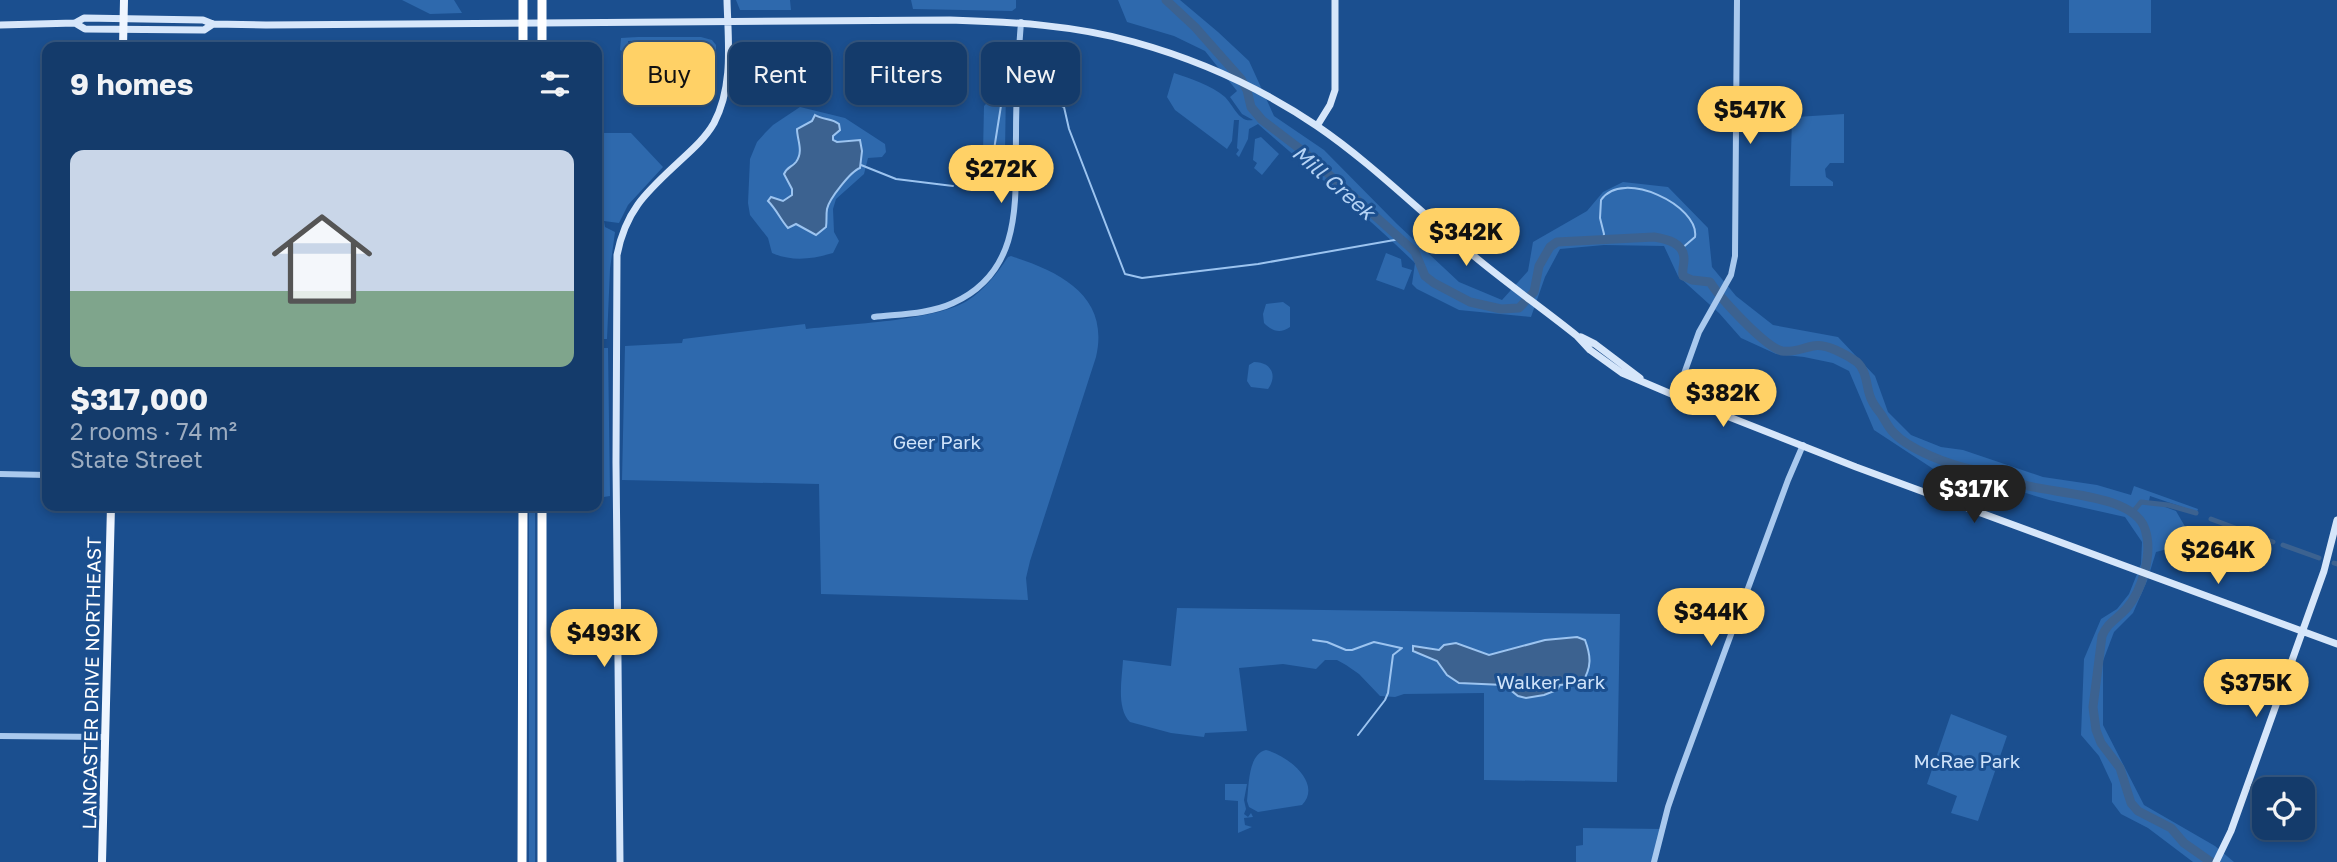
<!DOCTYPE html>
<html lang="en">
<head>
<meta charset="utf-8">
<style>
	body { margin:0; font-family:"Golos Text",sans-serif; background:#214673; color:#f1f3f6; height:100vh; display:flex; flex-direction:column; font-size:26px; white-space:nowrap }
	* { box-sizing:border-box; margin:0 }
	p { font-size:23px; color:#9dadc1 }
	.icon { flex:none; width:38px; height:38px; fill:none; stroke:currentColor; stroke-width:2; stroke-linecap:round; stroke-linejoin:round }
	.map { position:relative; flex:1; overflow:hidden }
	.sheet { position:absolute; left:42px; top:42px; width:560px; height:469px; display:flex; flex-direction:column; background:#143b6b; border-radius:14px; box-shadow:0 4px 10px #0003,0 0 0 2px #33557e }
	.sheet>* { flex:none }
	.hud { position:absolute; left:623px; top:42px; width:665px; height:63px; display:flex; gap:14px }
	.controls { position:absolute; left:2252px; top:777px; display:grid; gap:14px }
	.controls a { display:grid; place-items:center; width:63px; height:63px; border-radius:14px; background:#143b6b; box-shadow:0 4px 10px #0003,0 0 0 2px #33557e; font-size:35px }
	.price { position:absolute; translate:-50% -60px; padding:0 16px; border-radius:24px; background:#ffd166; color:#111; font-size:23px; line-height:46px; filter:drop-shadow(0 2px 4px #0008) }
	.price::after { content:''; position:absolute; left:50%; top:42px; width:21px; height:16px; margin-left:-10px; background:inherit; clip-path:polygon(0 0,100% 0,50% 100%) }
	.price.selected { background:#222; color:#fff }
	ul { padding:0; list-style:none }
	li { display:grid; align-content:center; gap:14px; height:371px; padding:0 28px }
	li+li { border-top:2px solid #33557e }
	li span { display:grid; place-items:center; height:217px; border-radius:14px; color:#555 }
	li>.icon { margin-inline-start:auto }
	span .icon { width:126px; height:126px; fill:#fffc; stroke-width:1 }
	li b { font-size:30px }
	h2 { display:flex; justify-content:space-between; align-items:center; height:84px; padding:0 28px; font-size:30px }
	.tag { padding:0 24px; border-radius:14px; background:#143b6b; box-shadow:0 4px 10px #0003,0 0 0 2px #33557e; font-size:24px; line-height:63px }
	.tag.selected { background:#ffd166; color:#111 }
	.map>svg:first-child { display:block }
	.green { fill:#2e69ad }
	.water { fill:#3c6290; stroke:#9cc4f0; stroke-width:2 }
	.lines { fill:none; stroke-linecap:round; stroke-linejoin:round }
	.stream { stroke:#9cc4f0; stroke-width:2 }
	.canal { stroke:#3c6290; stroke-width:5 }
	.river { stroke:#3c6290; stroke-width:9 }
	.tertiary { stroke:#a9c9ee; stroke-width:6 }
	.secondary { stroke:#d6e6fa; stroke-width:7 }
	.primary { stroke:#f0f6ff; stroke-width:8 }
	.motorway { stroke:#fff; stroke-width:9 }
	.labels { text-anchor:middle; dominant-baseline:central; stroke-width:6; stroke-linejoin:round; paint-order:stroke }
	.park-label { font-size:19px; fill:#cfe3fa; stroke:#1b4f8f }
	.street-label { font-size:19px; fill:#fff; stroke:#1b4f8f }
	.water-label { font-size:21px; font-style:italic; fill:#b5d3f5; stroke:#1b4f8f }
</style>
</head>
<body>
<div class="map">
<svg width="2337" height="862" viewBox="0 0 2337 862">
	<rect width="100%" height="100%" fill="#1b4f8f"/>
	<path class="green" d="M402,0H454L462,13L430,14Z
		M736,0H790L791,10H740Z
		M911,0H1016V8L1012,11L913,9Z
		M1118,0H1180L1218,32L1249,61L1274,116L1324,150L1397,224L1459,282L1502,300L1528,271L1533,242L1587,211L1603,192L1623,182L1668,187L1708,228L1712,267L1736,296L1773,325L1838,337L1875,376L1888,412L1911,435L1941,447L1963,450L2043,477L2097,485L2131,495L2134,486L2198,509L2197,512L2150,496L2149,501L2176,511L2194,542L2156,552L2147,581L2133,613L2114,632L2103,661V725L2144,805L2215,846L2234,862H2193L2148,828L2121,814L2112,802V784L2099,756L2081,735L2084,659L2101,619L2117,609L2129,594L2141,564L2142,542L2125,517L2049,500L1979,479L1941,474L1874,430L1849,371L1833,363L1804,357L1776,354L1741,338L1719,313L1678,276L1664,246L1604,245L1560,249L1545,277L1531,317L1459,310L1417,289L1412,284L1415,263C1365,214 1310,170 1258,124L1249,129L1248,139L1239,157L1236,154L1239,150L1237,148L1239,120H1234L1232,141L1227,149L1175,110L1167,97L1174,73C1191,79 1211,85 1225,97C1234,106 1239,123 1253,120L1242,114L1230,97L1237,91L1205,51L1174,36L1127,22Z
		M2069,0H2151V33H2069Z
		M638,37H701L712,40L716,45V81L714,86H703V84L710,81L711,77V46L707,45V42L689,41V46L685,45L684,41H650L649,46H643V41H628V47L622,51L620,50L621,38Z
		M1004,86L1006,87L1005,152L1003,158L993,161L986,159L983,153L984,106Z
		M800,107L845,118L885,144L886,152L882,157L868,158L864,174L836,199L833,209L834,232L839,241L833,253C812,259 793,262 772,253L768,238L750,215L748,203L750,159L757,142L765,133L773,125Z
		M1844,114V163H1830L1825,169L1826,177L1833,182V186H1790L1792,120L1796,117Z
		M597,133H631L663,167L628,205L619,223L604,221L605,227L615,232L610,269L607,339H597Z
		M1261,137L1279,154L1262,175L1254,168L1257,163L1253,160L1255,139Z
		M1386,253L1401,259L1402,267L1412,270L1404,290L1376,280Z
		M1011,256C1061,272 1110,296 1096,357L1030,561L1026,578L1028,600L821,594L819,484L622,480L625,346L682,343L683,339L805,324L806,329C847,324 934,321 967,301C984,290 997,274 1008,257Z
		M1283,302L1290,307V327C1280,334 1272,331 1264,323L1263,314L1266,304Z
		M597,348H608L610,496L597,498Z
		M1254,362C1271,362 1278,375 1268,389L1251,387L1247,381L1249,365Z
		M529,506H535V862H529Z
		M1177,608L1620,614L1617,782L1484,780V693L1404,694L1395,697L1380,696L1359,674L1346,665L1337,660H1325L1316,669L1283,664L1239,668L1247,731L1205,733L1204,737L1171,733L1130,722C1116,708 1122,679 1123,660L1171,666Z
		M1951,714L2007,736L1978,821L1951,813L1957,796L1927,784Z
		M1266,750C1287,755 1323,783 1302,805L1258,812L1249,807L1247,801C1249,785 1248,754 1266,750Z
		M1225,784H1247L1244,800L1246,809L1244,814L1248,817L1251,813L1253,817L1244,818L1245,825L1252,827L1238,833V801L1225,800Z
		M1583,828L1662,829L1654,862H1576V846L1583,845Z"/>
	<path class="water" d="M815,115C823,120 832,118 839,124L840,130L833,136V140L837,142L860,140L862,151L860,168C851,171 829,199 827,209C826,215 827,221 826,227L816,235L796,224L788,228C780,219 777,210 768,201L771,197L783,201L792,195V189L784,174C787,167 792,167 796,162C804,151 797,140 797,129L812,121Z
		M1577,637L1585,640C1591,656 1592,667 1582,683L1560,685L1557,690L1544,695L1526,698L1518,696L1504,685L1459,683L1447,675L1437,661L1413,651V646L1439,650L1444,645L1456,643L1489,655L1545,640Z"/>
	<g class="lines">
		<path class="stream" d="M1029,91L1064,107L1069,129L1125,274L1142,278L1258,264L1400,239
			M993,156L1003,93
			M861,165L896,179L953,186
			M966,184L982,182
			M1603,239L1604,234L1600,218L1601,200C1622,168 1700,206 1695,237L1681,249
			M1313,640L1327,642L1346,650H1352L1374,642L1401,648
			M1358,735L1385,700L1388,693L1393,655L1402,648"/>
		<path class="canal" d="M2132,513L2141,502L2168,505L2196,513
			M2211,519L2273,542
			M2283,545L2319,558
			M2334,563L2337,564"/>
		<path class="river" d="M1166,0L1195,27L1241,79L1247,90L1251,107L1262,120L1304,152L1415,252L1425,276L1434,283L1470,302L1501,309L1519,308L1534,292L1539,266L1550,247L1557,242L1654,237C1667,239 1684,243 1684,259C1684,265 1682,270 1683,276L1692,280L1710,282C1720,298 1765,347 1782,351C1794,353 1802,348 1813,346C1826,343 1847,355 1857,362C1867,371 1866,385 1870,396C1872,403 1877,409 1881,414C1885,420 1888,427 1893,432C1909,450 1950,465 1974,470C1981,471 1988,472 1995,473C2005,476 2015,482 2025,485C2054,494 2134,494 2145,529C2153,553 2143,590 2126,609C2116,620 2108,622 2102,636L2093,707L2096,730L2101,743L2120,768L2131,803L2138,811L2171,828L2184,843L2211,862"/>
		<path class="tertiary" d="M874,317C900,314 929,314 953,303C1024,271 1015,199 1016,135C1016,97 1018,60 1021,22
			M1676,396L1699,332L1731,275L1735,256L1737,0
			M0,474L47,475
			M0,736L105,737
			M1654,862L1668,807L1678,778L1788,480L1803,445"/>
		<path class="secondary" d="M75,23L85,29L204,30L213,24
			M0,25L75,23L84,18L203,20L213,24L266,25L950,20C1013,22 1074,25 1134,42C1199,60 1261,88 1317,126C1370,162 1418,210 1468,251C1503,281 1541,307 1577,336L1590,350L1622,373L1676,396L1856,467L2337,644
			M1317,126L1330,105L1335,90V0
			M1581,337L1595,344L1640,378
			M620,862L616,462L617,255C626,208 649,190 682,159C694,148 706,137 714,123C734,85 728,41 727,0
			M2216,862L2231,831L2324,571L2337,520"/>
		<path class="primary" d="M123,47L124,0
			M102,862L111,506"/>
		<path class="motorway" d="M542,0V47
			M523,47V0
			M542,506V862
			M522,862L523,506"/>
	</g>
	<g class="labels">
		<g class="park-label">
			<text x="937" y="441">Geer Park</text>
			<text x="1551" y="681">Walker Park</text>
			<text x="1967" y="760">McRae Park</text>
		</g>
		<g class="street-label">
			<text transform="translate(91 683) rotate(-89)">LANCASTER DRIVE NORTHEAST</text>
		</g>
		<g class="water-label">
			<text transform="translate(1334 182) rotate(41)">Mill Creek</text>
		</g>
	</g>
</svg>
<div class="controls">
<a><svg class="icon" aria-label="locate" viewBox="0 0 24 24"><circle cx="12" cy="12" r="6"/><path d="M12 2v4M12 18v4M2 12h4M18 12h4"/></svg></a>
</div>
<b class="price" style="left:1750px;top:146px">$547K</b>
<b class="price" style="left:1001px;top:205px">$272K</b>
<b class="price" style="left:1466px;top:268px">$342K</b>
<b class="price" style="left:1723px;top:429px">$382K</b>
<b class="price selected" style="left:1974px;top:525px">$317K</b>
<b class="price" style="left:2218px;top:586px">$264K</b>
<b class="price" style="left:1711px;top:648px">$344K</b>
<b class="price" style="left:604px;top:669px">$493K</b>
<b class="price" style="left:2256px;top:719px">$375K</b>
<div class="hud">
<a class="tag selected">Buy</a>
<a class="tag">Rent</a>
<a class="tag">Filters</a>
<a class="tag">New</a>
</div>
<section class="sheet">
<h2>9 homes<svg class="icon" aria-label="filters" viewBox="0 0 24 24"><path d="M4 7h16M4 17h16"/><circle cx="9" cy="7" r="2"/><circle cx="15" cy="17" r="2"/></svg></h2>
<ul>
<li><span style="background:linear-gradient(#c9d6e8 65%,#7fa58c 0)"><svg class="icon" aria-label="home" viewBox="0 0 24 24"><path d="M3 11l9-7 9 7M6 9v11h12V9"/></svg></span><div><b>$317,000</b><p>2 rooms · 74 m²</p><p>State Street</p></div></li>
</ul>
</section>
</div>
</body>
</html>
